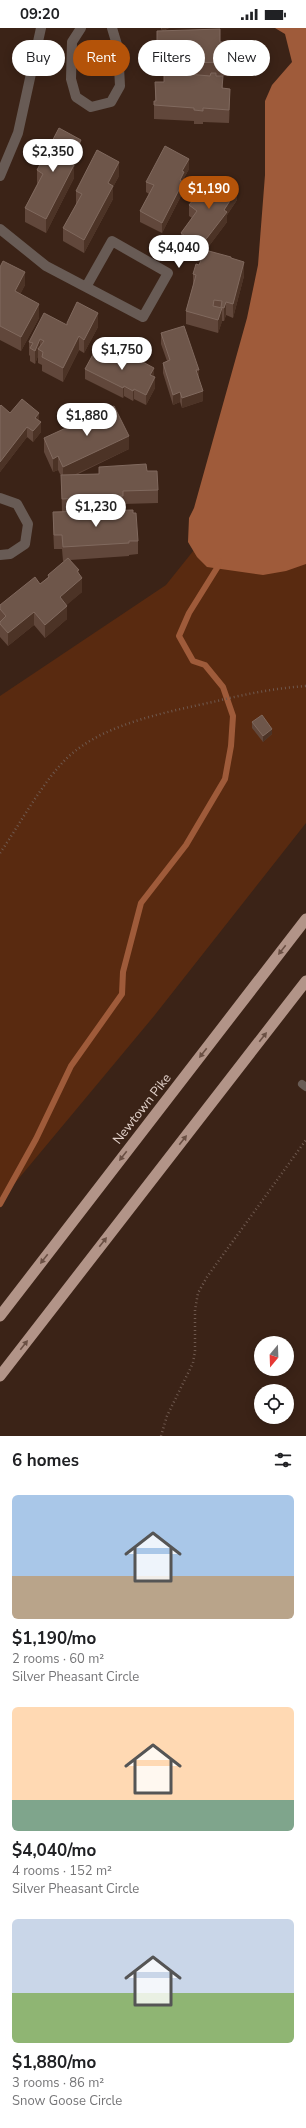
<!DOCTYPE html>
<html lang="en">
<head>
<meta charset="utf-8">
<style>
	body { margin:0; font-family:"Nunito Sans",sans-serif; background:#f2f2f2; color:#202124; height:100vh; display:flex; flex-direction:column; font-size:15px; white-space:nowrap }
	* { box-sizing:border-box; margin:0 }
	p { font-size:13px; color:#757577 }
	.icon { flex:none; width:22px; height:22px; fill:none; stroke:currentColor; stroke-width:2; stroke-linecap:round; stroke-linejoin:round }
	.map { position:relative; height:1408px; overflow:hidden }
	.details { display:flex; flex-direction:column; background:#fff; flex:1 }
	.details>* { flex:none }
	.banner { position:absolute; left:12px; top:12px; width:282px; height:36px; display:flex; gap:8px }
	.needle { width:26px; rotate:199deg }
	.buttons { position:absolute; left:254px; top:1308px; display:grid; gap:8px }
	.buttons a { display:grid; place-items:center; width:40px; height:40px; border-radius:50%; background:#fff; box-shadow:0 2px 10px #0003; font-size:20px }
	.price { position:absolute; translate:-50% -34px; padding:0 9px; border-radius:14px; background:#fff; color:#222; font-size:13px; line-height:26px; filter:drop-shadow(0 1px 2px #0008) }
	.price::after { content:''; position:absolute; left:50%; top:24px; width:12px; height:9px; margin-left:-6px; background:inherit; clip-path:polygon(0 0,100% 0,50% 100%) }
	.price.active { background:#b45309; color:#fff }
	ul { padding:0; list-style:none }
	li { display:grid; align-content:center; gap:8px; height:212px; padding:0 12px }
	li span { display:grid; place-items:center; height:124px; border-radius:6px; color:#555 }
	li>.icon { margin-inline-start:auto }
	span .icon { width:72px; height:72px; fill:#fffc; stroke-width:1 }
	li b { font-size:17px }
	h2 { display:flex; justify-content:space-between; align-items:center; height:48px; padding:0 12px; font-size:17px }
	.chip { padding:0 14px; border-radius:18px; background:#fff; box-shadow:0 2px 10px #0003; font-size:14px; line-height:36px }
	.chip.active { background:#b45309; color:#fff }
	.status { display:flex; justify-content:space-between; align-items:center; height:28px; padding:0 20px; background:#fff; direction:ltr }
	.status svg { height:11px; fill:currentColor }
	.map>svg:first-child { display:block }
	.green { fill:#592a10 }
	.water { fill:#9f5b3a }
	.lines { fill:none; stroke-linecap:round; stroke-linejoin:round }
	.stream { stroke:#9f5b3a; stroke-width:6 }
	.path { stroke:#6f594f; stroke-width:2.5; stroke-dasharray:1 3; stroke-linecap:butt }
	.service { stroke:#685b55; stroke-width:8 }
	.minor { stroke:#685b55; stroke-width:10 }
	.trunk { stroke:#b29488; stroke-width:11 }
	.wall { fill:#61473b }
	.shaded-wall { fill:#4c3326 }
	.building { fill:#6e564a; stroke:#80695e }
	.oneway { fill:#6b5044 }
	.labels { text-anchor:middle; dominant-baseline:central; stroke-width:3; stroke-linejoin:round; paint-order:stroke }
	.street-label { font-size:13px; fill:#e0cfc8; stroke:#3b2317 }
</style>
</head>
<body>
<div class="status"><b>09:20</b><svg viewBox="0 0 49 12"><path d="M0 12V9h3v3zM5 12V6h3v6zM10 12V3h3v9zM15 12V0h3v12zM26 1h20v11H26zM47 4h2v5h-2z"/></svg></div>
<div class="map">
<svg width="306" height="1408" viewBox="0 0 306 1408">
	<rect width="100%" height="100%" fill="#3b2317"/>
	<path class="green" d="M306,382V795L154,988L0,1173V668L166,557Z"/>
	<path class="water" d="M275,0H306V536L286,543L263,547L207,539L197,529L188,514L189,490L194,480L247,290L258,237L265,147V73L272,57L292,34L285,6Z"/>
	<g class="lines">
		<path class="stream" d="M0,1176L36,1111L71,1038L122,966L123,944L141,875L186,817L225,751L231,718L233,688L223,659L205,637L193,633L179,608L189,585L217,540L219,533"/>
		<path class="path" d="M0,825C20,796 42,755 66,731C103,695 168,684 217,673C246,666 276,660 306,658
			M161,1408L167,1388L193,1335L195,1323V1282L198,1265L207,1249L306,1112"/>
		<path class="service" d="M302,1056L306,1059"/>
		<path class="minor" d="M81,0L72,14L71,51L76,69L91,79L111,74L120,58L118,20L112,0
			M0,148L18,105L41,0
			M0,201L46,238L143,289L168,245L112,213L86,259
			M0,470L17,476L28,496L25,516L10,526L0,527"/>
		<path class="trunk" d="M0,1288L306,891
			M0,1348L306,953"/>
	</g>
	<path class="wall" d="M161,0H169L163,3L220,14L233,34V48H220L223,60L230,74L229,95L203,94V96H194V93L154,91V77L155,73V54H164L176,45V37L157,38V3H162Z
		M81,126L74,139V150L46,205L25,194V180L37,156V142Z
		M189,141L184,150V154L183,157V164L162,205L140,194V183L149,166L146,164V154Z
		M119,148L113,159V171L84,225L63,213V200L76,177V163Z
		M237,172L227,187V194L206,222L231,231L244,248L233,290L226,287L224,293H222L218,305L186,296V283L193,258V246L199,237L204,224L200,230L181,215V205L192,190L189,188V177Z
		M0,239L25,257L20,266L39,290L21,323L0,312Z
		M67,295L98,299L84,325L79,322L63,354L42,343V337L38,335V328L35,336L30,333V328L29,327V314L67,297Z
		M161,305L199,352L203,373L182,380L180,374L173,377L163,345V335L167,333L161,316Z
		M85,341L154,349L155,360L146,377L134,371L133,373L124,368L123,370L85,351Z
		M0,378L10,385L39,393L41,404L33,414L27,409L0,444Z
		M44,410L129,421L76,447L147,443L158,462V475L123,476V482L98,483L138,513V526L129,527V528L70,532L79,546L82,564L66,577L67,591L45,610L34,597L8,618L0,609V577L40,556L48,549V547L65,533H63L62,521H54L53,498V484H62L61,448L58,442L53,444L44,424Z
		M252,694L272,706L263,714L252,700Z"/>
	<path class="shaded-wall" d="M162,0H169L162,3Z
		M230,61V74L229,95V82Z
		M81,112V126L74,139V150L46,205V191L69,134Z
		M189,131V141L184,150V154L183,157V164L162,205V195L180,152L182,143Z
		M119,134V148L113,159V171L84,225V212L108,155Z
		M237,162V172L227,187V194L200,230V219Z
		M244,234V248L233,290V276Z
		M25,244V257L15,277V263Z
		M226,274V287L224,293V280Z
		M39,276V290L21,323V309Z
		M222,280V294L218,305V292Z
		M98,285V299L84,325V312Z
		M79,308V322L63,354V340Z
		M40,311V322L38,321V328L35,336V323Z
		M154,340V350L150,347Z
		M196,342H199V352L196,353Z
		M155,349V360L146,377V367Z
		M124,358V368L123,370V360Z
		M134,361V371L133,373V363Z
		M203,363V373L182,380V370Z
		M180,364V374L173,377V367Z
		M39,385V395L35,390Z
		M41,394V404L33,414V403Z
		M27,399V409L0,444V434Z
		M129,408V421L63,452V439Z
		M58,428V442L53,444V431Z
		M79,542V553L82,550V564L60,583V569L77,543Z
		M67,578V591L45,610V597Z
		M34,584V597L8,618V605Z
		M272,701V706L263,714V708Z"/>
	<path class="building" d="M220,1V14H233V34L177,35L176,24L157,25V3Z
		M164,44L210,48L211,45H216V48H223L222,60L230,61L229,82L203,80V83L194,82V80L154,77V73H156L155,54H164Z
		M59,100L81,112L69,134L74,137L46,191L25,180L43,146L37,142Z
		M165,118L189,131L182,143L184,144L180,152L183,154L162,195L140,183L154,157L146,154Z
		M97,122L119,134L108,155L113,158L84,212L63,200L82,166L76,163Z
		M211,149L216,154L220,149L237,162L224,182L227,184L200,219L181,205L197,183L189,177Z
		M205,222L231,229V230L244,234L233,276L226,274L224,280L221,279L222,273L214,272L213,278L222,280L218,292L186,283L196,247L193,246L196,236L199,237Z
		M3,233L25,244L15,263L39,276L21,309L0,298V239Z
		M77,274L98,285L84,312L79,308L63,340L42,329L43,324L38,321L44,313L40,311L35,323L30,320L33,315L29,314L44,285L67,297V295Z
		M184,298L199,342H196L203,363L182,370L180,364L173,367L163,335L170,332L161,305Z
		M97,319L120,331L124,324L154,340L150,347L155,349L146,367L134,361L133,363L124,358L123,360L85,341Z
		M22,371L39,385L35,390L41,394L33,403L27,399L0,434V378L1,377L10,385Z
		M114,378L129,408L63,439L58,428L53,431L44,410Z
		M146,436L147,443H157L158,462L123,463V468L62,471L61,447L99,446V439Z
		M133,482V485H136L138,513H129V515L63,519L62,507H54L53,484Z
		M68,530L79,542L77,543L82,550L60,569L67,578L45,597L34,584L8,605L0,596V594L6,588L0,581V577L35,549L40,556L49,549L48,547Z
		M262,687L272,701L263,708L252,694Z"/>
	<defs><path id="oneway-solid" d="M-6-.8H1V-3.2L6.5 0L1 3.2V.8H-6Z"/></defs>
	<g class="oneway">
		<use href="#oneway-solid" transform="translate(282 922) rotate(128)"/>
		<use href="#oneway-solid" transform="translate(263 1009) rotate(-52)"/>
		<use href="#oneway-solid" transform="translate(203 1025) rotate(128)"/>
		<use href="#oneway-solid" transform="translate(183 1112) rotate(-52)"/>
		<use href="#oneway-solid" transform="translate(123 1128) rotate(128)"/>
		<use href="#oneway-solid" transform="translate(103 1214) rotate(-52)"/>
		<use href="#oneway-solid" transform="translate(44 1231) rotate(128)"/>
		<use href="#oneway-solid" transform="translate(24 1317) rotate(-52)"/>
	</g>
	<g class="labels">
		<g class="street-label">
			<text transform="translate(142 1081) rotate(-52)">Newtown Pike</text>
		</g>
	</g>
</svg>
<div class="buttons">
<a><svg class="needle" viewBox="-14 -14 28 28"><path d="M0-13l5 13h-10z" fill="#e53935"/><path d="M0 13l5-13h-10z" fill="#757577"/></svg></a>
<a><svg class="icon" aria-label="locate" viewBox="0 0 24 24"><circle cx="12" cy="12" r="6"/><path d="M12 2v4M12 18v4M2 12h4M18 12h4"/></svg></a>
</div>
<b class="price" style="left:53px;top:145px">$2,350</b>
<b class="price active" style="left:209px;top:182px">$1,190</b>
<b class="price" style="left:179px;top:241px">$4,040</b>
<b class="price" style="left:122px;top:343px">$1,750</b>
<b class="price" style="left:87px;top:409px">$1,880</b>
<b class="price" style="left:96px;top:500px">$1,230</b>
<div class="banner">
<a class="chip">Buy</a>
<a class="chip active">Rent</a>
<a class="chip">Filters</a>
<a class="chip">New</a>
</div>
</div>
<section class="details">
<h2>6 homes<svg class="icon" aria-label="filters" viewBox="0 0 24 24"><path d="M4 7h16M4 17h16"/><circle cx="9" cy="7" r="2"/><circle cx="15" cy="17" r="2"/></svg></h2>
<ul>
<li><span style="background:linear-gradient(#a9c7e8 65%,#b9a48a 0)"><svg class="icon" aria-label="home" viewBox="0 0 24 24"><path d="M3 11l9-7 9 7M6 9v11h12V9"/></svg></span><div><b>$1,190/mo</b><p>2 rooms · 60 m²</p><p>Silver Pheasant Circle</p></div></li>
<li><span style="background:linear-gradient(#ffd9b3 75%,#7fa58c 0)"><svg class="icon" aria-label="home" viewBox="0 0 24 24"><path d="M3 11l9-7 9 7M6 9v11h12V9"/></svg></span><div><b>$4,040/mo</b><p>4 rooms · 152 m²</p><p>Silver Pheasant Circle</p></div></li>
<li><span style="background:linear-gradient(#c9d6e8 60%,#8fb573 0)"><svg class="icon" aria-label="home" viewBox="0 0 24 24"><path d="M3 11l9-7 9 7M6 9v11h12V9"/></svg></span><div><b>$1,880/mo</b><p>3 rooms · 86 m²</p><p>Snow Goose Circle</p></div></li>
</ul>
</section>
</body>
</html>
